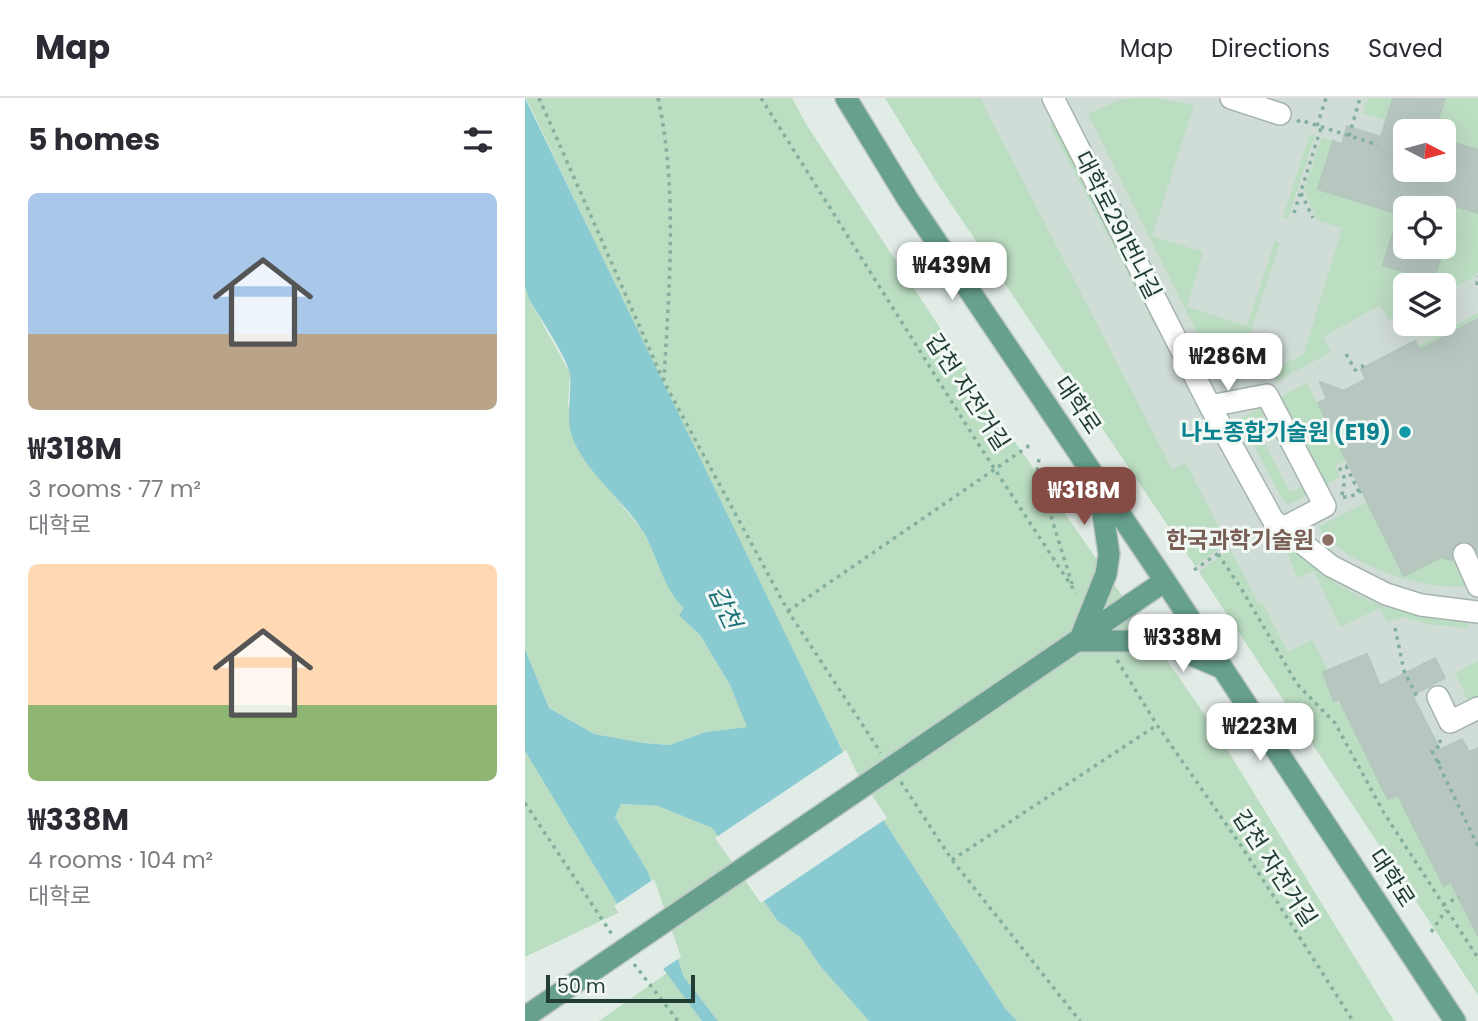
<!DOCTYPE html>
<html lang="en">
<head>
<meta charset="utf-8">
<style>
	body { margin:0; font-family:Poppins,"Noto Sans KR",sans-serif; background:#f2f2f3; color:#2b2b33; height:100vh; display:flex; flex-direction:column; font-size:26px; white-space:nowrap }
	* { box-sizing:border-box; margin:0 }
	p { font-size:23px; color:#7c7c81 }
	.icon { flex:none; width:38px; height:38px; fill:none; stroke:currentColor; stroke-width:2; stroke-linecap:round; stroke-linejoin:round }
	.map { position:relative; flex:1; overflow:hidden }
	.drawer { display:flex; flex-direction:column; background:#fff; width:525px }
	.drawer>* { flex:none }
	.needle { width:46px; rotate:96deg }
	.fabs { position:absolute; left:868px; top:21px; display:grid; gap:14px }
	.fabs a { display:grid; place-items:center; width:63px; height:63px; border-radius:10px; background:#fff; box-shadow:0 7px 28px #0002; font-size:35px }
	.scale { position:absolute; left:21px; bottom:18px; width:149px; box-sizing:border-box; padding-left:7px; border:4px solid #223d34; border-top:0; font-size:19px; line-height:24px; white-space:nowrap; color:#223d34; -webkit-text-stroke:5px #f2f9f5; paint-order:stroke }
	.price { position:absolute; translate:-50% -60px; padding:0 16px; border-radius:14px; background:#fff; color:#222; font-size:23px; line-height:46px; filter:drop-shadow(0 2px 4px #0008) }
	.price::after { content:''; position:absolute; left:50%; top:42px; width:21px; height:16px; margin-left:-10px; background:inherit; clip-path:polygon(0 0,100% 0,50% 100%) }
	.price.on { background:#844c45; color:#fff }
	ul { padding:0; list-style:none }
	li { display:grid; align-content:center; gap:14px; height:371px; padding:0 28px }
	li span { display:grid; place-items:center; height:217px; border-radius:10px; color:#555 }
	li>.icon { margin-inline-start:auto }
	span .icon { width:126px; height:126px; fill:#fffc; stroke-width:1 }
	li b { font-size:30px }
	h2 { display:flex; justify-content:space-between; align-items:center; height:84px; padding:0 28px; font-size:30px }
	header { display:flex; align-items:center; gap:42px; box-sizing:border-box; height:98px; padding:0 35px; background:#fff; border-bottom:2px solid #e1e1e2 }
	header strong { font-size:33px }
	nav { display:flex; gap:38px; margin-inline-start:auto; font-size:24px }
	main { display:flex; flex:1; min-height:0 }
	.map>svg:first-child { display:block }
	.built { fill:#d0dcd6; fill-rule:evenodd }
	.green { fill:#bbddc2 }
	.water { fill:#8acbd1 }
	.pier { fill:#e2ece7 }
	.building { fill:#b7c7c0; stroke:#b4c6bd; stroke-width:2 }
	.lines { fill:none; stroke-linecap:round; stroke-linejoin:round }
	.minor-casing { stroke:#a5b4ae; stroke-width:24 }
	.major-casing { stroke:#c1c9c6; stroke-width:24 }
	.path { stroke:#83af9e; stroke-width:3.5; stroke-dasharray:3.5 5; stroke-linecap:butt }
	.minor { stroke:#fff; stroke-width:21 }
	.major { stroke:#67a18e; stroke-width:21 }
	.major-bridge-casing { stroke:#c1c9c6; stroke-width:24; stroke-linecap:butt }
	.major-bridge { stroke:#67a18e; stroke-width:21 }
	.culture-dot { fill:#0f9aa8; stroke:#f2f9f5; stroke-width:2.5 }
	.education-dot { fill:#8d6e63; stroke:#f2f9f5; stroke-width:2.5 }
	.labels { text-anchor:middle; dominant-baseline:central; stroke-width:6; stroke-linejoin:round; paint-order:stroke }
	.street-label { font-size:23px; fill:#223d34; stroke:#f2f9f5 }
	.culture-label { font-size:23px; font-weight:bold; fill:#0d838f; stroke:#f2f9f5; text-anchor:end }
	.education-label { font-size:23px; font-weight:bold; fill:#785e54; stroke:#f2f9f5; text-anchor:end }
	.water-label { font-size:24px; font-style:italic; fill:#1d7078; stroke:#f2f9f5 }
</style>
</head>
<body>
<header>
<strong>Map</strong>
<nav><a>Map</a><a>Directions</a><a>Saved</a></nav>
</header>
<main>
<section class="drawer">
<h2>5 homes<svg class="icon" aria-label="filters" viewBox="0 0 24 24"><path d="M4 7h16M4 17h16"/><circle cx="9" cy="7" r="2"/><circle cx="15" cy="17" r="2"/></svg></h2>
<ul>
<li><span style="background:linear-gradient(#a9c7e8 65%,#b9a48a 0)"><svg class="icon" aria-label="home" viewBox="0 0 24 24"><path d="M3 11l9-7 9 7M6 9v11h12V9"/></svg></span><div><b>₩318M</b><p>3 rooms · 77 m²</p><p>대학로</p></div></li>
<li><span style="background:linear-gradient(#ffd9b3 65%,#8fb573 0)"><svg class="icon" aria-label="home" viewBox="0 0 24 24"><path d="M3 11l9-7 9 7M6 9v11h12V9"/></svg></span><div><b>₩338M</b><p>4 rooms · 104 m²</p><p>대학로</p></div></li>
</ul>
</section>
<div class="map">
<svg width="953" height="923" viewBox="0 0 953 923">
	<rect width="100%" height="100%" fill="#e2ece7"/>
	<path class="built" d="M360,0H953V897L637,417ZM880,33H919V72H880ZM880,110H919V149H880ZM880,187H919V226H880Z"/>
	<path class="green" d="M1,0H267L281,26L486,338L689,630L869,923H492L480,910L328,675L107,222Z
		M360,0H455L647,371L661,365L702,445L670,468L412,85Z
		M610,0H630L669,7L627,138L678,154L662,209L722,228L750,143L755,145L719,254L735,261L731,273L706,287L695,281L563,16L594,2Z
		M843,0H868L861,22L838,15Z
		M921,0H953V52L921,42L919,48V33H910Z
		M528,25L671,298L669,301L524,26Z
		M785,36L790,38L763,121L758,119Z
		M797,39L808,43L794,91L854,110L876,108L858,168L908,183L931,108L953,115V174L946,181L919,195V187H880V214L864,222L855,207L798,239L806,254L752,283L749,278L752,266L756,268L779,256L817,130L792,122L779,92Z
		M0,188L4,201L45,275L43,305L48,340L60,361L117,432L159,511L155,517L175,537L205,587L223,629L181,634L144,647L119,645L69,636L24,610L0,551Z
		M953,215V221L895,252L893,248Z
		M782,285L821,362L810,368L815,379L800,387L755,299Z
		M738,309L742,317L729,325L765,394L780,387L784,396L763,407L757,401L715,320Z
		M842,404L879,477L916,459L934,464L944,488C897,492 822,469 793,429Z
		M705,451L734,506L737,504L763,554L787,542L803,572L798,575L809,603L816,606L863,701L873,697L918,788L926,784L953,838V897L674,474Z
		M766,451C784,466 803,481 824,493C854,510 906,524 940,523L944,527L943,530L901,526L878,519L862,524L855,510L815,529L789,473L772,480L762,453Z
		M953,563V598L943,602L930,575Z
		M0,653L97,813L0,859Z
		M95,706L133,708L187,730L253,823L276,840L296,869L344,923H193L159,879L123,774L90,719Z
		M142,875L177,923H74Z"/>
	<path class="water" d="M0,0L328,675L480,910L492,923H344L296,869L276,840L253,823L187,730L133,708L96,706L90,719L123,774L159,879L193,923H177L102,822L0,653V551L24,610L69,636L119,645L144,647L181,634L222,629L205,587L175,537L154,517L159,510C140,494 132,458 119,435C99,402 63,377 48,341C40,320 47,298 45,277C43,260 13,217 4,201L0,188Z"/>
	<path class="pier" d="M321,652L331,673L362,720L236,805L190,740Z
		M129,781L156,859L135,873L89,808Z"/>
	<path class="building" d="M868,0H920L910,33H880V72H919V42L953,52V115L931,108V110H880V149H919L908,183L858,167L874,116L793,91L808,43L817,46L822,28L856,39Z
		M953,221V455L946,445L934,444L929,448L926,454L927,462L916,459L879,478L793,305L802,301L795,284L819,293L841,281L836,271L890,243L895,252Z
		M842,556L855,588L910,560L920,580L887,597L915,652L937,641L944,654L953,650V838L926,784L919,788L873,697L863,701L814,601L809,603L798,574Z"/>
	<g class="lines">
		<g class="minor-casing">
			<path id="minor" d="M528,0L685,308L748,422L806,468L861,496L896,507L953,514
				M706,0L755,16
				M685,308L742,297L800,408L758,430
				M939,456L953,488
				M913,599L925,624L953,610"/>
		</g>
		<g class="major-casing">
			<path id="major" d="M321,0L382,100L640,483L930,923
				M574,389L584,456L581,476
				M603,508L640,483
				M628,543L636,544L697,570"/>
		</g>
		<path class="path" d="M14,0L139,284L263,513L356,655
			M133,0C153,92 144,189 139,282
			M236,0L452,344L551,495
			M772,24L775,22L853,47
			M792,28L801,0
			M824,38L835,0
			M776,95L788,120
			M769,115L796,30
			M952,187L953,178
			M821,256L830,272L837,268L839,270
			M746,260L750,266L746,280
			M514,361L512,373L547,486
			M817,397L820,381L815,371L821,368L834,394
			M818,399H825L836,393
			M693,456L716,490L772,586L810,625L859,715L953,860
			M669,472L704,448
			M263,513L505,347
			M870,530L879,573L893,601
			M592,562L632,627L717,749L828,923
			M914,642L917,646L907,653L953,748
			M912,665L919,662
			M376,684L427,762L555,923
			M0,705L88,838
			M427,762L632,627
			M918,807L934,799
			M906,834L921,812
			M109,866L153,923"/>
		<use href="#minor" class="minor"/>
		<use href="#major" class="major"/>
		<g class="major-bridge-casing">
			<path id="major-bridge" d="M555,541L581,476
				M554,543H628
				M0,919L603,508"/>
		</g>
		<use href="#major-bridge" class="major-bridge"/>
	</g>
	<circle class="culture-dot" cx="880" cy="334" r="7"/>
	<circle class="education-dot" cx="803" cy="442" r="7"/>
	<g class="labels">
		<g class="street-label">
			<text transform="translate(593 127) rotate(63)">대학로291번나길</text>
			<text transform="translate(443 294) rotate(57)">갑천 자전거길</text>
			<text transform="translate(553 307) rotate(56)">대학로</text>
			<text transform="translate(750 770) rotate(57)">갑천 자전거길</text>
			<text transform="translate(867 780) rotate(57)">대학로</text>
		</g>
		<g class="culture-label">
			<text x="866" y="334">나노종합기술원 (E19)</text>
		</g>
		<g class="education-label">
			<text x="789" y="442">한국과학기술원</text>
		</g>
		<g class="water-label">
			<text transform="translate(200 509) rotate(65)">갑천</text>
		</g>
	</g>
</svg>
<div class="fabs">
<a><svg class="needle" viewBox="-14 -14 28 28"><path d="M0-13l5 13h-10z" fill="#e53935"/><path d="M0 13l5-13h-10z" fill="#7c7c81"/></svg></a>
<a><svg class="icon" aria-label="locate" viewBox="0 0 24 24"><circle cx="12" cy="12" r="6"/><path d="M12 2v4M12 18v4M2 12h4M18 12h4"/></svg></a>
<a><svg class="icon" aria-label="layers" viewBox="0 0 24 24"><path d="M12 4l9 5-9 5-9-5zM3 14l9 5 9-5"/></svg></a>
</div>
<div class="scale">50 m</div>
<b class="price" style="left:427px;top:204px">₩439M</b>
<b class="price" style="left:703px;top:295px">₩286M</b>
<b class="price on" style="left:559px;top:429px">₩318M</b>
<b class="price" style="left:658px;top:576px">₩338M</b>
<b class="price" style="left:735px;top:665px">₩223M</b>
</div>
</main>
</body>
</html>
